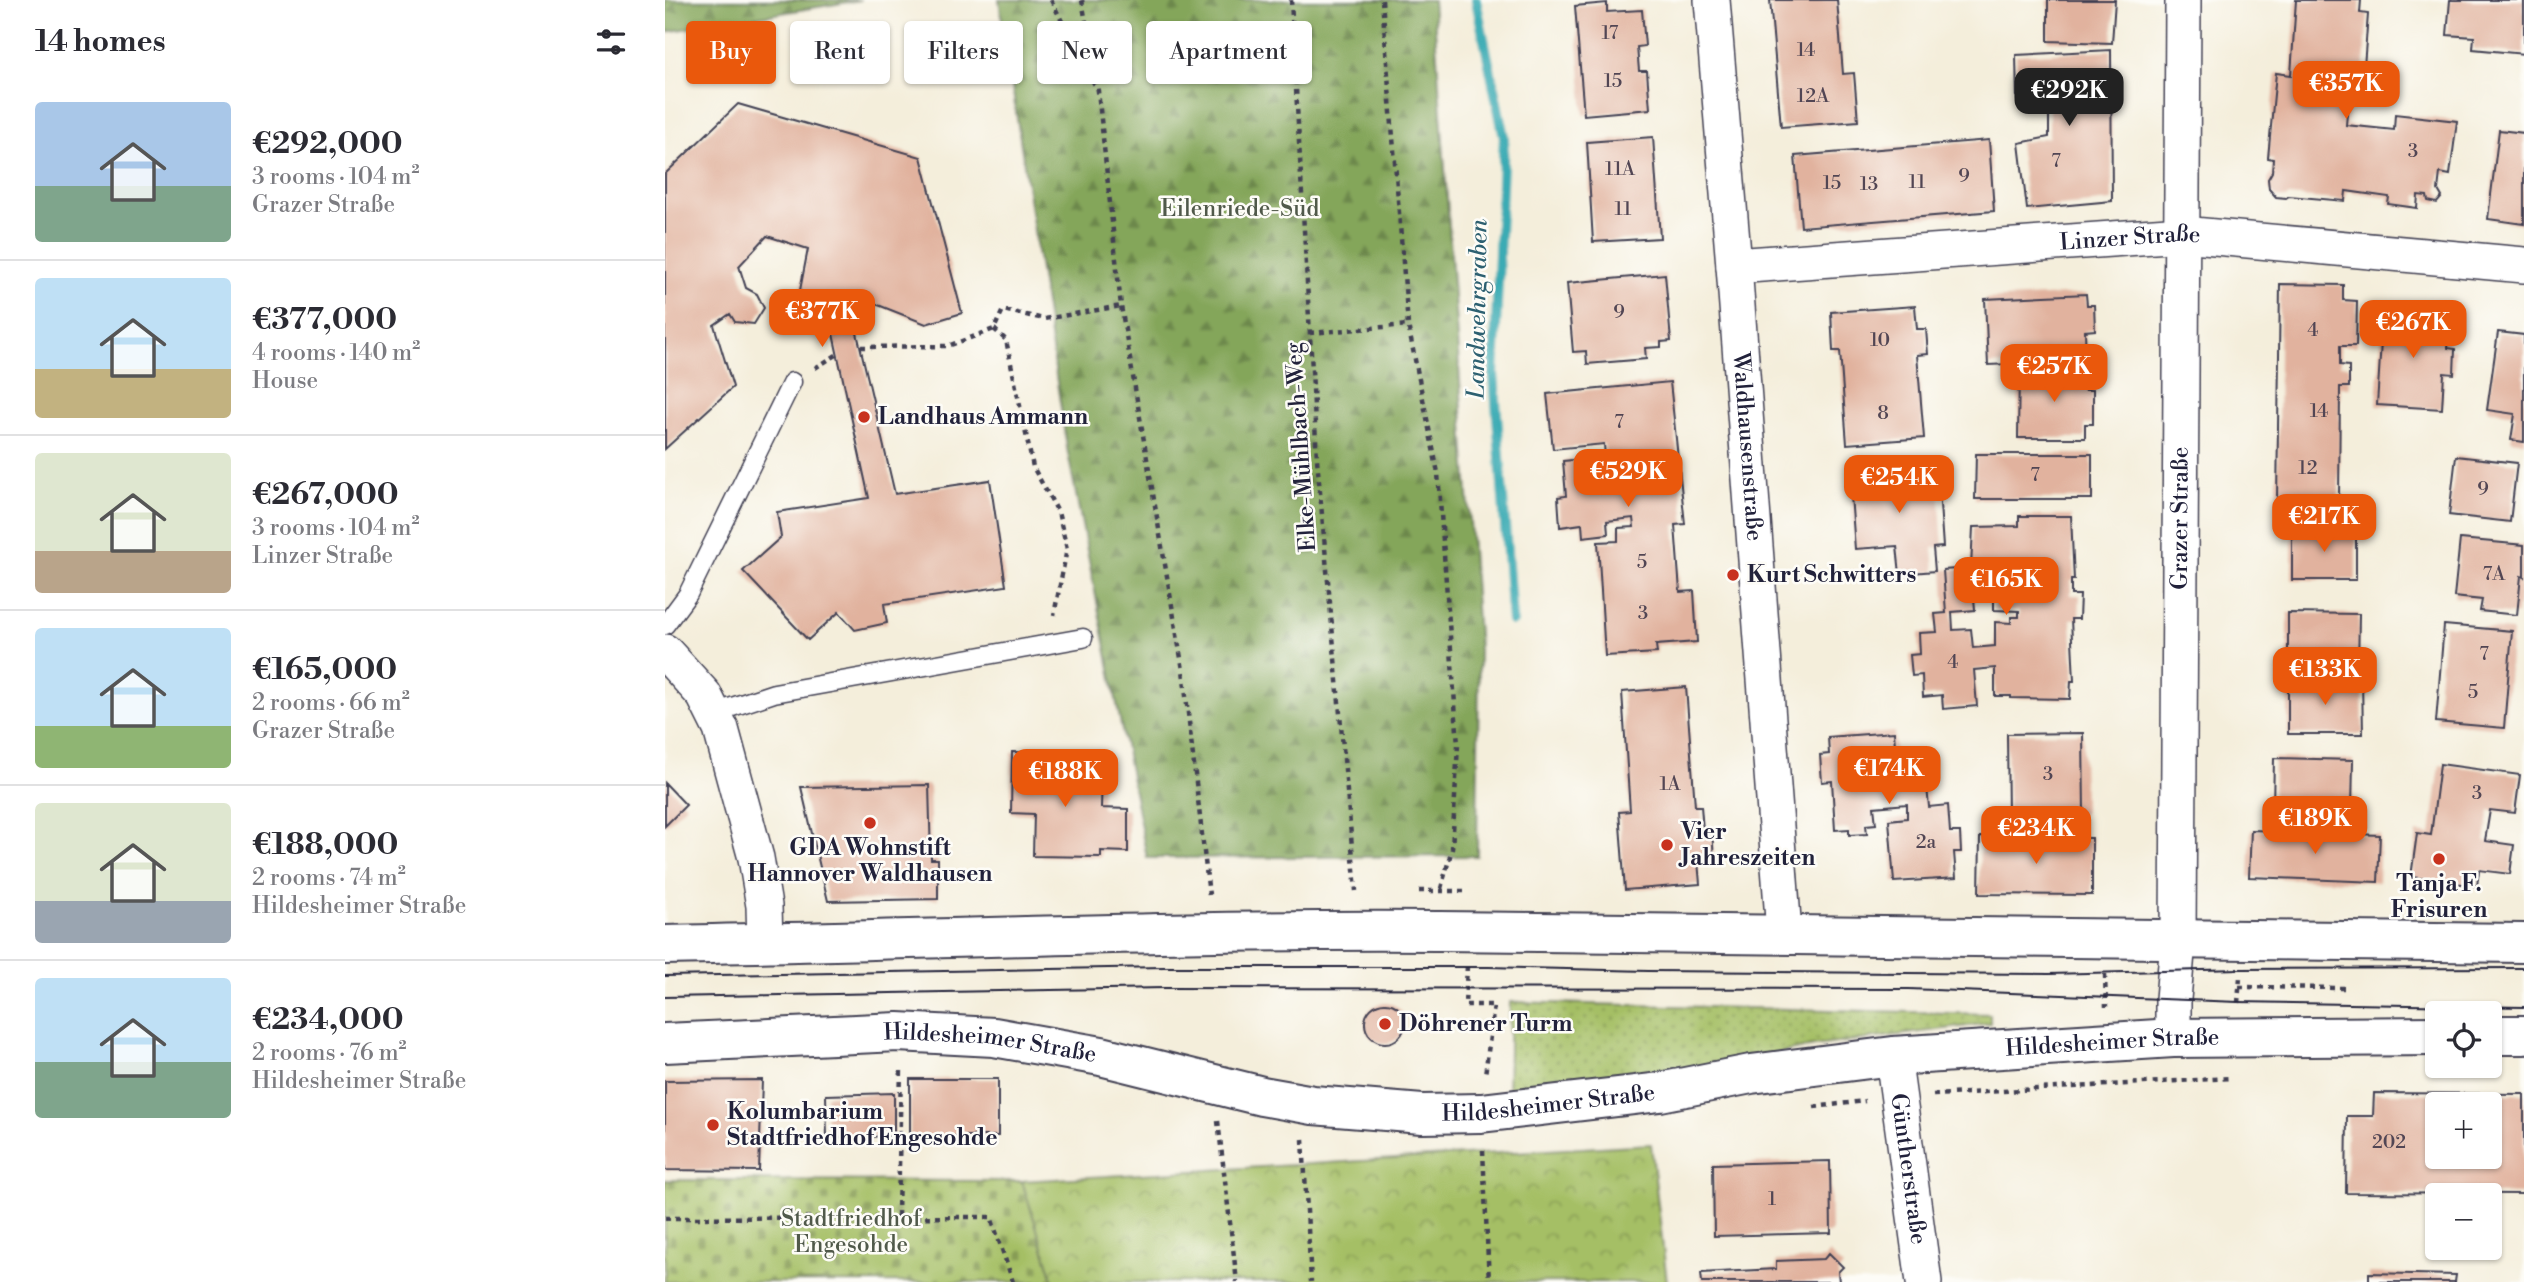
<!DOCTYPE html>
<html lang="en">
<head>
<meta charset="utf-8">
<style>
	body { margin:0; font-family:"Libre Bodoni",serif; background:#f2f2f3; color:#2b2b33; height:100vh; display:flex; flex-direction:column; font-size:26px; white-space:nowrap }
	* { box-sizing:border-box; margin:0 }
	p { font-size:23px; color:#7c7c81 }
	.icon { flex:none; width:38px; height:38px; fill:none; stroke:currentColor; stroke-width:2; stroke-linecap:round; stroke-linejoin:round }
	.map { position:relative; flex:1; overflow:hidden }
	.sheet { display:flex; flex-direction:column; background:#fff; width:665px }
	.sheet>* { flex:none }
	.guide { position:absolute; left:21px; top:21px; width:665px; height:63px; display:flex; gap:14px }
	.buttons { position:absolute; left:1760px; top:1001px; display:grid; gap:14px }
	.buttons a { display:grid; place-items:center; width:77px; height:77px; border-radius:7px; background:#fff; box-shadow:0 2px 5px #0004; font-size:35px }
	.price { position:absolute; translate:-50% -60px; padding:0 16px; border-radius:14px; background:#ea580c; color:#fff; font-size:23px; line-height:46px; filter:drop-shadow(0 2px 4px #0008) }
	.price::after { content:''; position:absolute; left:50%; top:42px; width:21px; height:16px; margin-left:-10px; background:inherit; clip-path:polygon(0 0,100% 0,50% 100%) }
	.price.selected { background:#222; color:#fff }
	ul { padding:0; list-style:none }
	li { display:flex; align-items:center; gap:21px; height:175px; padding:0 35px }
	li+li { border-top:2px solid #e1e1e2 }
	li span { display:grid; place-items:center; flex:none; width:196px; height:140px; border-radius:7px; color:#555 }
	li>.icon { margin-inline-start:auto }
	span .icon { width:84px; height:84px; fill:#fffc; stroke-width:1 }
	li b { font-size:30px }
	h2 { display:flex; justify-content:space-between; align-items:center; height:84px; padding:0 35px; font-size:30px }
	.tag { padding:0 24px; border-radius:7px; background:#fff; box-shadow:0 2px 5px #0004; font-size:24px; line-height:63px }
	.tag.selected { background:#ea580c; color:#fff }
	main { display:flex; flex:1; min-height:0 }
	.map>svg:first-child { display:block }
	.grass { fill:url(#grass-dots); stroke:#647050; stroke-width:2 }
	.forest { fill:url(#forest-firs); stroke:#53644a; stroke-width:2 }
	.cemetery { fill:url(#cemetery-stones); stroke:#647050; stroke-width:2 }
	.park { fill:url(#park-crowns); stroke:#647050; stroke-width:2 }
	.lines { fill:none; stroke-linecap:round; stroke-linejoin:round }
	.stream { stroke:#3aabb4; stroke-width:10 }
	.building { fill:#e1b29e; fill-rule:evenodd }
	.lane-casing { stroke:#424153; stroke-width:21 }
	.street-casing { stroke:#424153; stroke-width:38 }
	.secondary-casing { stroke:#424153; stroke-width:42 }
	.path { stroke:#424153; stroke-width:4.5; stroke-dasharray:5 5; stroke-linecap:butt }
	.lane { stroke:#fff; stroke-width:18 }
	.street { stroke:#fff; stroke-width:35 }
	.secondary { stroke:#fff; stroke-width:38 }
	.tram { stroke:#22223b; stroke-width:2 }
	.poi-dot { fill:#c8321e; stroke:#fdfcf7; stroke-width:2.5 }
	.labels { text-anchor:middle; dominant-baseline:central; stroke-width:5; stroke-linejoin:round; paint-order:stroke }
	.number-label { font-size:19px; fill:#524654 }
	.park-label { font-size:23px; fill:#50594a; stroke:#fdfcf7 }
	.street-label { font-size:23px; fill:#22223b; stroke:#fdfcf7 }
	.poi-label { font-size:23px; font-weight:bold; fill:#22223b; stroke:#fdfcf7; text-anchor:start }
	.water-label { font-size:24px; font-style:italic; fill:#2d6071; stroke:#fdfcf7 }
</style>
</head>
<body>
<main>
<section class="sheet">
<h2>14 homes<svg class="icon" aria-label="filters" viewBox="0 0 24 24"><path d="M4 7h16M4 17h16"/><circle cx="9" cy="7" r="2"/><circle cx="15" cy="17" r="2"/></svg></h2>
<ul>
<li><span style="background:linear-gradient(#a9c7e8 60%,#7fa58c 0)"><svg class="icon" aria-label="home" viewBox="0 0 24 24"><path d="M3 11l9-7 9 7M6 9v11h12V9"/></svg></span><div><b>€292,000</b><p>3 rooms · 104 m²</p><p>Grazer Straße</p></div></li>
<li><span style="background:linear-gradient(#bfe0f5 65%,#c2b280 0)"><svg class="icon" aria-label="home" viewBox="0 0 24 24"><path d="M3 11l9-7 9 7M6 9v11h12V9"/></svg></span><div><b>€377,000</b><p>4 rooms · 140 m²</p><p>House</p></div></li>
<li><span style="background:linear-gradient(#dfe7d0 70%,#b9a48a 0)"><svg class="icon" aria-label="home" viewBox="0 0 24 24"><path d="M3 11l9-7 9 7M6 9v11h12V9"/></svg></span><div><b>€267,000</b><p>3 rooms · 104 m²</p><p>Linzer Straße</p></div></li>
<li><span style="background:linear-gradient(#bfe0f5 70%,#8fb573 0)"><svg class="icon" aria-label="home" viewBox="0 0 24 24"><path d="M3 11l9-7 9 7M6 9v11h12V9"/></svg></span><div><b>€165,000</b><p>2 rooms · 66 m²</p><p>Grazer Straße</p></div></li>
<li><span style="background:linear-gradient(#dfe7d0 70%,#9aa5b1 0)"><svg class="icon" aria-label="home" viewBox="0 0 24 24"><path d="M3 11l9-7 9 7M6 9v11h12V9"/></svg></span><div><b>€188,000</b><p>2 rooms · 74 m²</p><p>Hildesheimer Straße</p></div></li>
<li><span style="background:linear-gradient(#bfe0f5 60%,#7fa58c 0)"><svg class="icon" aria-label="home" viewBox="0 0 24 24"><path d="M3 11l9-7 9 7M6 9v11h12V9"/></svg></span><div><b>€234,000</b><p>2 rooms · 76 m²</p><p>Hildesheimer Straße</p></div></li>
</ul>
</section>
<div class="map">
<svg width="1859" height="1282" viewBox="0 0 1859 1282">
	<defs>
		<pattern id="grass-dots" width="8" height="8" patternUnits="userSpaceOnUse" patternTransform="scale(1.75)"><rect width="8" height="8" fill="#a5bf65"/><path d="M2 2h.1M6 6h.1" fill="none" stroke="#869b54" stroke-width="1.8" stroke-linecap="round"/></pattern>
		<pattern id="forest-firs" width="22" height="20" patternUnits="userSpaceOnUse" patternTransform="scale(1.75)"><rect width="22" height="20" fill="#84a65a"/><path d="M5 1l3.5 6h-7zM16 11l3.5 6h-7z" fill="#6c874c"/></pattern>
		<pattern id="cemetery-stones" width="16" height="16" patternUnits="userSpaceOnUse" patternTransform="scale(1.75)"><rect width="16" height="16" fill="#a5bf65"/><path d="M2 7V4a2 2 0 0 1 4 0v3zM10 15v-3a2 2 0 0 1 4 0v3z" fill="#869b54"/></pattern>
		<pattern id="park-crowns" width="20" height="18" patternUnits="userSpaceOnUse" patternTransform="scale(1.75)"><rect width="20" height="18" fill="#a5bf65"/><path d="M2 6a3 3 0 1 1 6 0M12 15a3 3 0 1 1 6 0" fill="none" stroke="#869b54"/></pattern>
	</defs>
	<rect width="100%" height="100%" fill="#fdfcf7"/>
	<filter id="ink" filterUnits="userSpaceOnUse"><feTurbulence type="fractalNoise" baseFrequency=".0143" numOctaves="2"/><feDisplacementMap in="SourceGraphic" scale="14" xChannelSelector="R" yChannelSelector="G"/><feConvolveMatrix kernelMatrix="1 2 1 2 8 2 1 2 1" color-interpolation-filters="sRGB"/></filter>
	<filter id="wash" filterUnits="userSpaceOnUse"><feTurbulence type="fractalNoise" baseFrequency=".00686" numOctaves="4" result="noise"/><feDisplacementMap in="SourceGraphic" scale="28" xChannelSelector="R" yChannelSelector="G"/><feGaussianBlur stdDeviation="1.57" result="paint"/><feColorMatrix in="noise" values="0 0 0 0 0 0 0 0 0 0 0 0 0 0 0 0 0 1.4 0 .05"/><feComposite in="paint" operator="in"/></filter>
	<g filter="url(#wash)">
		<rect width="100%" height="100%" fill="#f4eedb"/>
		<path class="grass" d="M845,1002L1325,1014V1023L1149,1046L994,1076L843,1097Z"/>
		<path class="forest" d="M0,0H196L0,32Z
			M334,0H768L814,649L812,856L482,858L402,448Z"/>
		<path class="cemetery" d="M0,1180L357,1181L389,1282H0Z"/>
		<path class="park" d="M986,1144L1002,1282H389L357,1181Z"/>
		<g class="lines">
			<path class="stream" d="M811,0L839,137L829,374L847,621"/>
		</g>
		<g id="blocks">
			<path class="building" d="M1105,0H1172L1178,74L1189,73L1193,121L1116,127Z
				M1383,0H1450L1447,43L1383,41Z
				M1631,0H1696L1695,13L1703,14L1698,80H1685L1681,125L1729,130L1730,114L1792,121L1785,175L1775,173L1773,190L1777,197L1772,203L1763,201L1762,196L1753,195L1752,208L1723,204L1724,197L1681,191L1680,201L1624,196L1621,198L1611,197L1604,189L1603,179L1607,172L1608,159L1603,158L1611,73L1626,75Z
				M1785,0H1859V54L1808,49L1809,37L1782,35Z
				M942,3V12L977,10L980,46L972,47L974,71H982L985,109L919,115L910,6Z
				M1446,50L1447,201L1362,209L1354,143L1384,137V97L1352,100L1351,55Z
				M73,104L256,157L297,313L261,324L188,295L184,299L230,494L325,480L341,586L219,604L222,623L190,630L174,612L143,640L78,571L116,537L112,512L204,498L165,320L131,311L143,249L102,236L74,266L81,288L92,294L99,308L89,324L70,322L65,314L49,325L68,387L0,449V174Z
				M1834,130L1859,133V224L1823,219Z
				M988,137L995,238L928,242L922,142Z
				M1324,140L1329,211L1136,227L1130,156Z
				M1000,274L1006,341L996,342V347L980,348L981,359L922,364L921,351L908,352L902,283Z
				M1615,284L1678,285V300L1692,301L1691,346H1675V365L1684,366V387H1675L1674,500H1612Z
				M1421,294L1422,305H1429L1430,330L1420,331L1421,361L1323,365L1320,299Z
				M1250,306L1252,329H1261L1263,354L1252,355L1259,438L1182,444L1175,351H1168L1166,312Z
				M1718,310L1762,312V321L1784,322L1783,348L1790,349L1789,374L1779,373L1777,409L1712,405Z
				M1833,332L1859,335V442L1846,440L1850,414L1822,410Z
				M1354,370L1420,371V390H1428V424H1420V438H1353Z
				M1005,382L1020,524L1010,525L1015,592L1029,591L1032,642L991,645L992,653L940,656L933,542L953,541V528L969,527L968,518L942,521L943,534L918,537L917,524L895,527L893,497L901,496L898,461L940,457L939,444L888,449L882,394Z
				M1311,454H1427V499H1310Z
				M1791,456L1852,463L1845,522L1784,515Z
				M1250,462L1251,477L1273,475L1278,547L1268,548L1270,571L1235,574L1232,546L1190,549L1185,481L1203,480L1202,466Z
				M1354,516H1406L1409,580H1406V595H1415L1414,619H1406L1409,681H1406L1405,699L1346,698V696H1330V668L1309,670L1312,706L1278,709L1277,695L1258,697L1257,675L1247,676L1245,655L1255,654L1254,633L1272,632L1270,614L1281,613L1278,570L1306,568L1308,527L1354,526ZM1308,586H1329V610L1354,611V617H1346V623L1330,622V646L1308,648L1306,629L1288,630L1287,612L1310,610Z
				M1691,528V580H1627V529Z
				M1795,539L1859,545V577L1856,576L1852,615L1815,611L1817,600L1789,597Z
				M1623,613L1694,614L1693,668L1623,667Z
				M1779,625L1847,631L1839,728L1771,722Z
				M1623,679H1697L1698,734H1623Z
				M1021,687L1030,806H1036L1038,830L1047,829L1049,860L1033,861L1035,884L960,890L954,812L965,811L957,692Z
				M1229,732L1233,789L1262,787L1264,807L1283,805L1285,832H1295L1296,852H1289L1291,878L1229,882L1224,820L1242,818V804L1209,807L1211,824L1201,825L1202,834L1184,835V829L1170,830L1167,781L1157,782L1155,755L1164,754L1163,737Z
				M1418,733L1419,814L1343,816L1342,734Z
				M347,752L395,753L394,777L437,778L436,808L463,809V852L436,851V857L368,856L369,814L346,813Z
				M1609,758L1688,760L1687,809L1608,808Z
				M1775,764L1855,775L1850,813L1825,810L1820,841L1849,845L1845,874L1814,870L1812,886L1746,877L1752,833L1766,835Z
				M0,783L21,805L0,826Z
				M264,785L266,859H273V899L163,901L136,787Z
				M1586,830L1715,835L1713,882L1584,877Z
				M1315,837L1427,838V895L1314,894Z
				M700 1023a20 20 0 1 1 40 0a20 20 0 1 1-40 0Z
				M245,1079H333V1136H245Z
				M97,1080L94,1171L0,1170V1081Z
				M229,1093V1136L162,1138L161,1095Z
				M1709,1093L1859,1094V1194L1681,1193L1682,1116H1708ZM1773,1104H1825V1157H1773Z
				M1165,1161L1166,1233L1049,1236L1048,1164Z
				M1164,1253L1178,1267L1173,1272L1174,1282H1037L1036,1273L1111,1269V1261L1159,1259Z
				M1704,1273L1791,1275L1790,1282H1704Z"/>
		</g>
	</g>
	<g filter="url(#ink)">
		<use href="#blocks" fill-opacity="0" stroke="#424153" stroke-width="2"/>
		<g class="lines">
			<g class="lane-casing">
				<path id="lane" d="M0,625L23,594L127,382
					M49,713L109,693L418,638"/>
			</g>
			<g class="street-casing">
				<g id="street">
					<path id="s1" d="M1047,0L1069,266L1119,933"/>
					<path id="s2" d="M1069,266L1517,234L1859,265"/>
					<path d="M0,652L39,695L56,729L91,858L99,906L100,943"/>
					<path id="s3" d="M1508,1038V999L1513,941L1518,0"/>
					<path id="s4" d="M1228,1056L1259,1282"/>
				</g>
			</g>
			<g class="secondary-casing">
				<g id="secondary">
					<path d="M0,945C258,940 517,929 775,931C1137,933 1498,941 1859,943"/>
					<path d="M1825,1035H1859"/>
					<path id="s5" d="M0,1043L233,1032L329,1037L436,1056L597,1096L648,1105L757,1114L816,1113L995,1092L1086,1074L1228,1056L1508,1038L1773,1036"/>
				</g>
			</g>
			<path class="path" d="M386,0L431,87
				M417,0L433,91L456,306L518,670L544,895
				M626,0L652,459L691,891
				M717,0L743,325L773,473L793,745L787,849L775,892
				M329,329L341,340L368,467L393,512L402,549L389,615
				M645,333L743,325
				M196,347L283,346L329,329L338,310L379,319L456,306
				M150,368L173,354
				M754,891H801
				M802,966L800,1005H829L820,1075
				M1440,974L1441,1007
				M1574,987L1681,988
				M1573,1003L1575,977
				M1268,1095L1566,1078
				M1149,1107L1200,1101
				M553,1121L572,1282
				M638,1139L646,1282
				M818,1150L824,1282
				M233,1216L236,1067
				M0,1218L326,1217L348,1282"/>
			<use href="#lane" class="lane"/>
			<use href="#street" class="street"/>
			<use href="#secondary" class="secondary"/>
			<path class="tram" d="M0,976L500,967H824L983,971L1384,974L1575,969L1859,968
				M0,997L500,988L1244,989L1573,1002L1859,1007"/>
		</g>
	</g>
	<g class="poi-dot">
		<circle cx="199" cy="417" r="7"/>
		<circle cx="1068" cy="575" r="7"/>
		<circle cx="205" cy="823" r="7"/>
		<circle cx="1002" cy="845" r="7"/>
		<circle cx="1774" cy="859" r="7"/>
		<circle cx="720" cy="1024" r="7"/>
		<circle cx="48" cy="1125" r="7"/>
	</g>
	<g class="labels">
		<g class="number-label">
			<text x="945" y="33">17</text>
			<text x="1141" y="50">14</text>
			<text x="948" y="81">15</text>
			<text x="1148" y="96">12A</text>
			<text x="1748" y="151">3</text>
			<text x="1391" y="161">7</text>
			<text x="955" y="169">11A</text>
			<text x="1299" y="176">9</text>
			<text x="1252" y="182">11</text>
			<text x="1167" y="183">15</text>
			<text x="1204" y="184">13</text>
			<text x="958" y="209">11</text>
			<text x="954" y="312">9</text>
			<text x="1648" y="330">4</text>
			<text x="1215" y="340">10</text>
			<text x="1654" y="411">14</text>
			<text x="1218" y="413">8</text>
			<text x="954" y="422">7</text>
			<text x="1643" y="468">12</text>
			<text x="1370" y="475">7</text>
			<text x="1818" y="489">9</text>
			<text x="977" y="562">5</text>
			<text x="1829" y="574">7A</text>
			<text x="978" y="613">3</text>
			<text x="1819" y="654">7</text>
			<text x="1288" y="662">4</text>
			<text x="1808" y="692">5</text>
			<text x="1383" y="774">3</text>
			<text x="1005" y="784">1A</text>
			<text x="1812" y="793">3</text>
			<text x="1261" y="842">2a</text>
			<text x="1724" y="1142">202</text>
			<text x="1107" y="1199">1</text>
		</g>
		<g class="park-label">
			<text x="575" y="209">Eilenriede-Süd</text>
			<text x="186" y="1219">Stadtfriedhof<tspan x="186" dy="26">Engesohde</tspan></text>
		</g>
		<g class="street-label">
			<text stroke="none"><textPath href="#s2" startOffset="397">Linzer Straße</textPath></text>
			<text stroke="none"><textPath href="#s1" startOffset="448">Waldhausenstraße</textPath></text>
			<text transform="translate(636 447) rotate(-94)">Elke-Mühlbach-Weg</text>
			<text stroke="none"><textPath href="#s3" startOffset="520">Grazer Straße</textPath></text>
			<text stroke="none"><textPath href="#s5" startOffset="1460">Hildesheimer Straße</textPath></text>
			<text stroke="none"><textPath href="#s5" startOffset="326">Hildesheimer Straße</textPath></text>
			<text stroke="none"><textPath href="#s5" startOffset="892">Hildesheimer Straße</textPath></text>
			<text stroke="none"><textPath href="#s4" startOffset="114">Güntherstraße</textPath></text>
		</g>
		<g class="poi-label">
			<text x="213" y="417">Landhaus Ammann</text>
			<text x="1082" y="575">Kurt Schwitters</text>
			<text x="1016" y="832">Vier<tspan x="1016" dy="26">Jahreszeiten</tspan></text>
			<text x="205" y="848" text-anchor="middle">GDA Wohnstift<tspan x="205" dy="26">Hannover Waldhausen</tspan></text>
			<text x="1774" y="884" text-anchor="middle">Tanja F.<tspan x="1774" dy="26">Frisuren</tspan></text>
			<text x="734" y="1024">Döhrener Turm</text>
			<text x="62" y="1112">Kolumbarium<tspan x="62" dy="26">Stadtfriedhof Engesohde</tspan></text>
		</g>
		<g class="water-label">
			<text transform="translate(813 309) rotate(-89)">Landwehrgraben</text>
		</g>
	</g>
</svg>
<div class="buttons">
<a><svg class="icon" aria-label="locate" viewBox="0 0 24 24"><circle cx="12" cy="12" r="6"/><path d="M12 2v4M12 18v4M2 12h4M18 12h4"/></svg></a>
<a>+</a>
<a>−</a>
</div>
<b class="price" style="left:1681px;top:121px">€357K</b>
<b class="price selected" style="left:1404px;top:128px">€292K</b>
<b class="price" style="left:157px;top:349px">€377K</b>
<b class="price" style="left:1748px;top:360px">€267K</b>
<b class="price" style="left:1389px;top:404px">€257K</b>
<b class="price" style="left:963px;top:509px">€529K</b>
<b class="price" style="left:1234px;top:515px">€254K</b>
<b class="price" style="left:1659px;top:554px">€217K</b>
<b class="price" style="left:1341px;top:617px">€165K</b>
<b class="price" style="left:1660px;top:707px">€133K</b>
<b class="price" style="left:1224px;top:806px">€174K</b>
<b class="price" style="left:400px;top:809px">€188K</b>
<b class="price" style="left:1650px;top:856px">€189K</b>
<b class="price" style="left:1371px;top:866px">€234K</b>
<div class="guide">
<a class="tag selected">Buy</a>
<a class="tag">Rent</a>
<a class="tag">Filters</a>
<a class="tag">New</a>
<a class="tag">Apartment</a>
</div>
</div>
</main>
</body>
</html>
